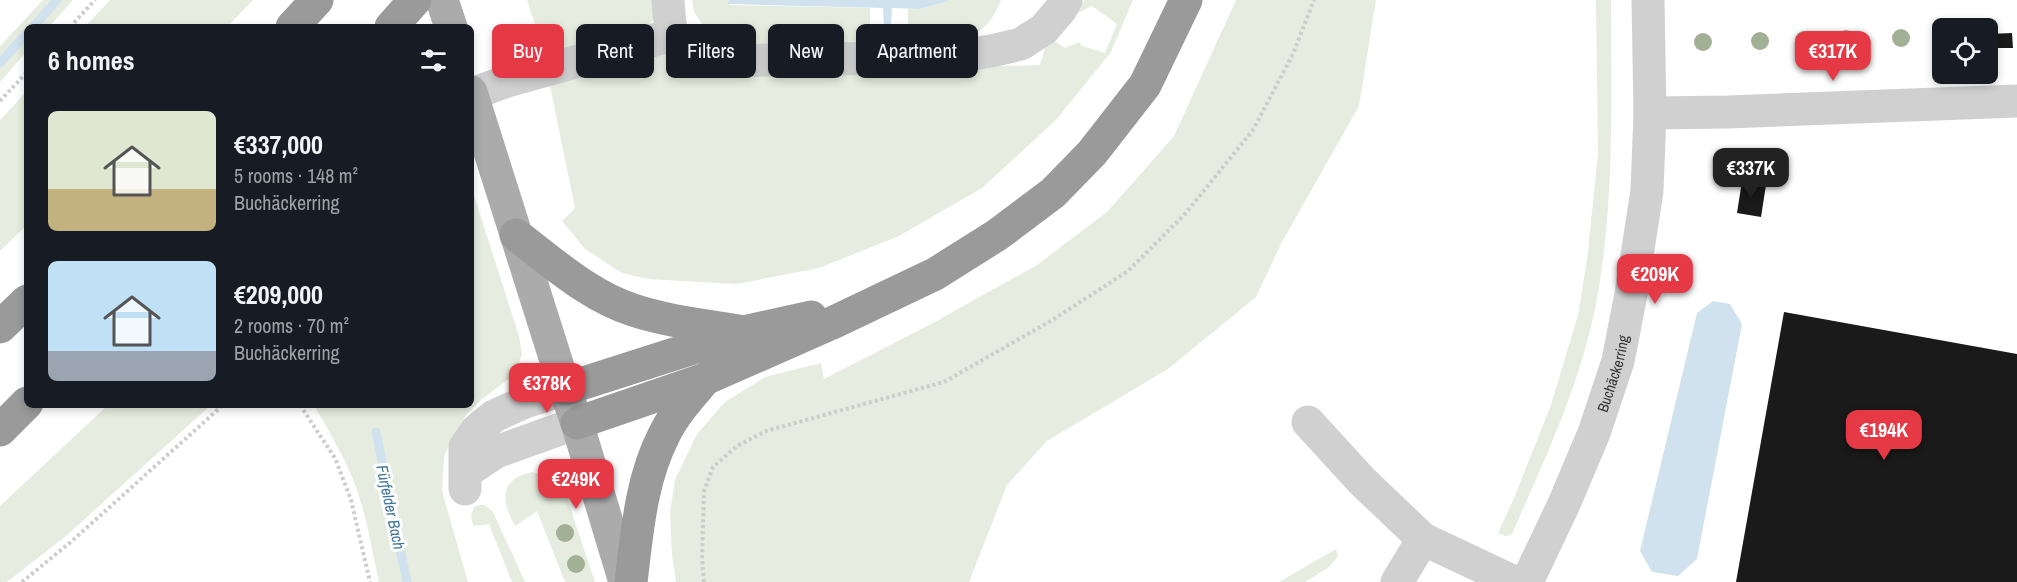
<!DOCTYPE html>
<html lang="en">
<head>
<meta charset="utf-8">
<style>
	body { margin:0; font-family:"Archivo Narrow",sans-serif; background:#242831; color:#f1f3f6; height:100vh; display:flex; flex-direction:column; font-size:22px; white-space:nowrap }
	* { box-sizing:border-box; margin:0 }
	p { font-size:20px; color:#9ea1a6 }
	.icon { flex:none; width:33px; height:33px; fill:none; stroke:currentColor; stroke-width:2; stroke-linecap:round; stroke-linejoin:round }
	.map { position:relative; flex:1; overflow:hidden }
	.details { position:absolute; left:24px; top:24px; width:450px; height:384px; display:flex; flex-direction:column; background:#171b24; border-radius:9px; box-shadow:0 3px 9px #0003 }
	.details>* { flex:none }
	.hud { position:absolute; left:492px; top:24px; width:570px; height:54px; display:flex; gap:12px }
	.tools { position:absolute; left:1932px; top:18px; display:grid; gap:12px }
	.tools a { display:grid; place-items:center; width:66px; height:66px; border-radius:9px; background:#171b24; box-shadow:0 3px 9px #0003; font-size:30px }
	.price { position:absolute; translate:-50% -51px; padding:0 14px; border-radius:12px; background:#e63946; color:#fff; font-size:20px; line-height:39px; filter:drop-shadow(0 2px 3px #0008) }
	.price::after { content:''; position:absolute; left:50%; top:36px; width:18px; height:14px; margin-left:-9px; background:inherit; clip-path:polygon(0 0,100% 0,50% 100%) }
	.price.active { background:#222; color:#fff }
	ul { padding:0; list-style:none }
	li { display:flex; align-items:center; gap:18px; height:150px; padding:0 24px }
	li span { display:grid; place-items:center; flex:none; width:168px; height:120px; border-radius:9px; color:#555 }
	li>.icon { margin-inline-start:auto }
	span .icon { width:72px; height:72px; fill:#fffc; stroke-width:1 }
	li b { font-size:26px }
	h2 { display:flex; justify-content:space-between; align-items:center; height:72px; padding:0 24px; font-size:26px }
	.pill { padding:0 21px; border-radius:9px; background:#171b24; box-shadow:0 3px 9px #0003; font-size:21px; line-height:54px }
	.pill.active { background:#e63946; color:#fff }
	.map>svg:first-child { display:block }
	.green { fill:#e6ecdf }
	.water { fill:#cfe2ee }
	.lines { fill:none; stroke-linecap:round; stroke-linejoin:round }
	.stream { stroke:#cfe2ee; stroke-width:9 }
	.building { fill:#1a1a1a }
	.path { stroke:#cdcdcd; stroke-width:4; stroke-dasharray:3 3; stroke-linecap:butt }
	.minor { stroke:#d0d0d0; stroke-width:33 }
	.major { stroke:#ababab; stroke-width:33 }
	.highway { stroke:#9a9a9a; stroke-width:33 }
	.highway-bridge { stroke:#9a9a9a; stroke-width:33 }
	.tree { fill:#a2b095 }
	.labels { text-anchor:middle; dominant-baseline:central; stroke-width:6; stroke-linejoin:round; paint-order:stroke }
	.street-label { font-size:15px; fill:#333; stroke:#fff }
	.water-label { font-size:16px; font-style:italic; fill:#3f7597; stroke:#fff }
</style>
</head>
<body>
<div class="map">
<svg width="2017" height="582" viewBox="0 0 2017 582">
	<rect width="100%" height="100%" fill="#fff"/>
	<path class="green" d="M43,0H73L49,27H27V51L0,82V46Z
		M110,0H253L227,27L223,25L221,27H85Z
		M527,0H659L657,12L647,30L546,64L543,48Z
		M692,0H729V5L870,8V28L874,46L734,48L708,43L711,36L694,12Z
		M949,0H1001C983,49 946,41 902,45L908,34V9H919L947,2Z
		M1085,0H1133L1111,52L1056,120L982,188L899,236L819,268L737,284L648,279L622,273L585,249L562,221L575,208L549,81L651,52L934,68L1040,65L1046,45L1050,38L1065,48L1079,42L1082,46L1105,53L1117,24L1092,6L1072,16Z
		M1236,0H1376L1359,106L1282,242L1256,297L1168,369L1047,441L1007,485L969,582H676L672,556L670,512L675,480L697,434L725,402L765,377L821,363L824,379L933,323L1037,265L1107,212L1174,136Z
		M1596,0H1611C1611,101 1615,204 1596,304C1580,385 1545,459 1512,534L1506,536L1498,533L1514,498L1551,405L1578,315L1587,260L1598,154Z
		M27,91V225L0,251V120Z
		M471,186L519,336L522,354L515,374L481,400L466,415L444,456L442,491L468,582H379C372,550 367,518 356,487C346,459 329,432 314,405H471Z
		M108,405H211L66,536L7,582H0V506Z
		M532,472L544,475L555,480L565,492L595,582H565L537,511L515,526C501,501 499,479 532,472Z
		M480,505H485L493,512L525,582H512L489,524L473,526L471,516L474,507Z
		M1336,549L1338,556L1329,567L1305,582H1279Z"/>
	<path class="water" d="M729,0H949L947,2L919,9L892,8L891,26H884L883,8L728,4Z
		M1713,301L1730,304L1742,324L1697,559L1678,576L1652,572L1640,551L1697,313Z"/>
	<g class="lines">
		<path class="stream" d="M33,27L57,0
			M0,63L27,33
			M376,432L407,582"/>
	</g>
	<path class="building" d="M2012,33L2013,48H1988V34Z
		M1742,181L1766,185L1761,217L1737,213Z
		M1784,312L2017,354V582H1736Z"/>
	<g class="lines">
		<path class="path" d="M70,27L95,0
			M0,101L27,72
			M300,405L335,458L351,500L370,582
			M22,582L72,541L223,405
			M704,582L702,559L704,491L713,467L737,446L766,431L944,382L1054,319L1128,271L1185,214L1253,130L1293,54L1314,0"/>
		<g class="minor">
			<path d="M668,0C669,11 669,23 672,33C677,51 708,59 724,61L952,57L991,51L1021,44L1044,29L1061,9L1066,0"/>
			<path d="M472,94L507,81L672,35"/>
			<path d="M1650,113L1728,112L2017,101"/>
			<path d="M1308,422L1362,481L1423,539L1514,582"/>
			<path d="M466,472L496,452L577,423"/>
			<path d="M465,489V447L476,431L494,416L525,402L565,389"/>
			<path d="M1397,582L1423,539"/>
			<path id="s1" d="M1527,582L1564,504L1594,433L1618,361L1631,294L1647,191L1650,113L1648,0"/>
		</g>
		<path class="major" d="M442,0L451,27
			M471,92L565,389L577,423L625,582"/>
		<path class="highway" d="M292,27L317,0
			M516,235C552,262 589,296 633,310C666,321 703,325 738,331
			M0,327L27,301
			M565,389L743,332L811,317
			M577,423L705,379L830,324L935,274L997,235L1053,193L1092,153L1145,85L1186,0
			M0,430L27,403
			M631,582C637,533 641,479 664,435C674,414 690,397 705,379"/>
		<path class="highway-bridge" d="M391,27L415,0"/>
	</g>
	<g class="tree">
		<circle cx="1901" cy="38" r="9"/>
		<circle cx="1846" cy="39" r="9"/>
		<circle cx="1804" cy="40" r="9"/>
		<circle cx="1760" cy="41" r="9"/>
		<circle cx="1703" cy="42" r="9"/>
		<circle cx="565" cy="533" r="9"/>
		<circle cx="576" cy="564" r="9"/>
	</g>
	<g class="labels">
		<g class="street-label">
			<text stroke="none"><textPath href="#s1" startOffset="226">Buchäckerring</textPath></text>
		</g>
		<g class="water-label">
			<text transform="translate(391 507) rotate(78)">Fürfelder Bach</text>
		</g>
	</g>
</svg>
<div class="tools">
<a><svg class="icon" aria-label="locate" viewBox="0 0 24 24"><circle cx="12" cy="12" r="6"/><path d="M12 2v4M12 18v4M2 12h4M18 12h4"/></svg></a>
</div>
<b class="price" style="left:1833px;top:82px">€317K</b>
<b class="price active" style="left:1751px;top:199px">€337K</b>
<b class="price" style="left:1655px;top:305px">€209K</b>
<b class="price" style="left:547px;top:414px">€378K</b>
<b class="price" style="left:1884px;top:461px">€194K</b>
<b class="price" style="left:576px;top:510px">€249K</b>
<div class="hud">
<a class="pill active">Buy</a>
<a class="pill">Rent</a>
<a class="pill">Filters</a>
<a class="pill">New</a>
<a class="pill">Apartment</a>
</div>
<section class="details">
<h2>6 homes<svg class="icon" aria-label="filters" viewBox="0 0 24 24"><path d="M4 7h16M4 17h16"/><circle cx="9" cy="7" r="2"/><circle cx="15" cy="17" r="2"/></svg></h2>
<ul>
<li><span style="background:linear-gradient(#dfe7d0 65%,#c2b280 0)"><svg class="icon" aria-label="home" viewBox="0 0 24 24"><path d="M3 11l9-7 9 7M6 9v11h12V9"/></svg></span><div><b>€337,000</b><p>5 rooms · 148 m²</p><p>Buchäckerring</p></div></li>
<li><span style="background:linear-gradient(#bfe0f5 75%,#9aa5b1 0)"><svg class="icon" aria-label="home" viewBox="0 0 24 24"><path d="M3 11l9-7 9 7M6 9v11h12V9"/></svg></span><div><b>€209,000</b><p>2 rooms · 70 m²</p><p>Buchäckerring</p></div></li>
</ul>
</section>
</div>
</body>
</html>
